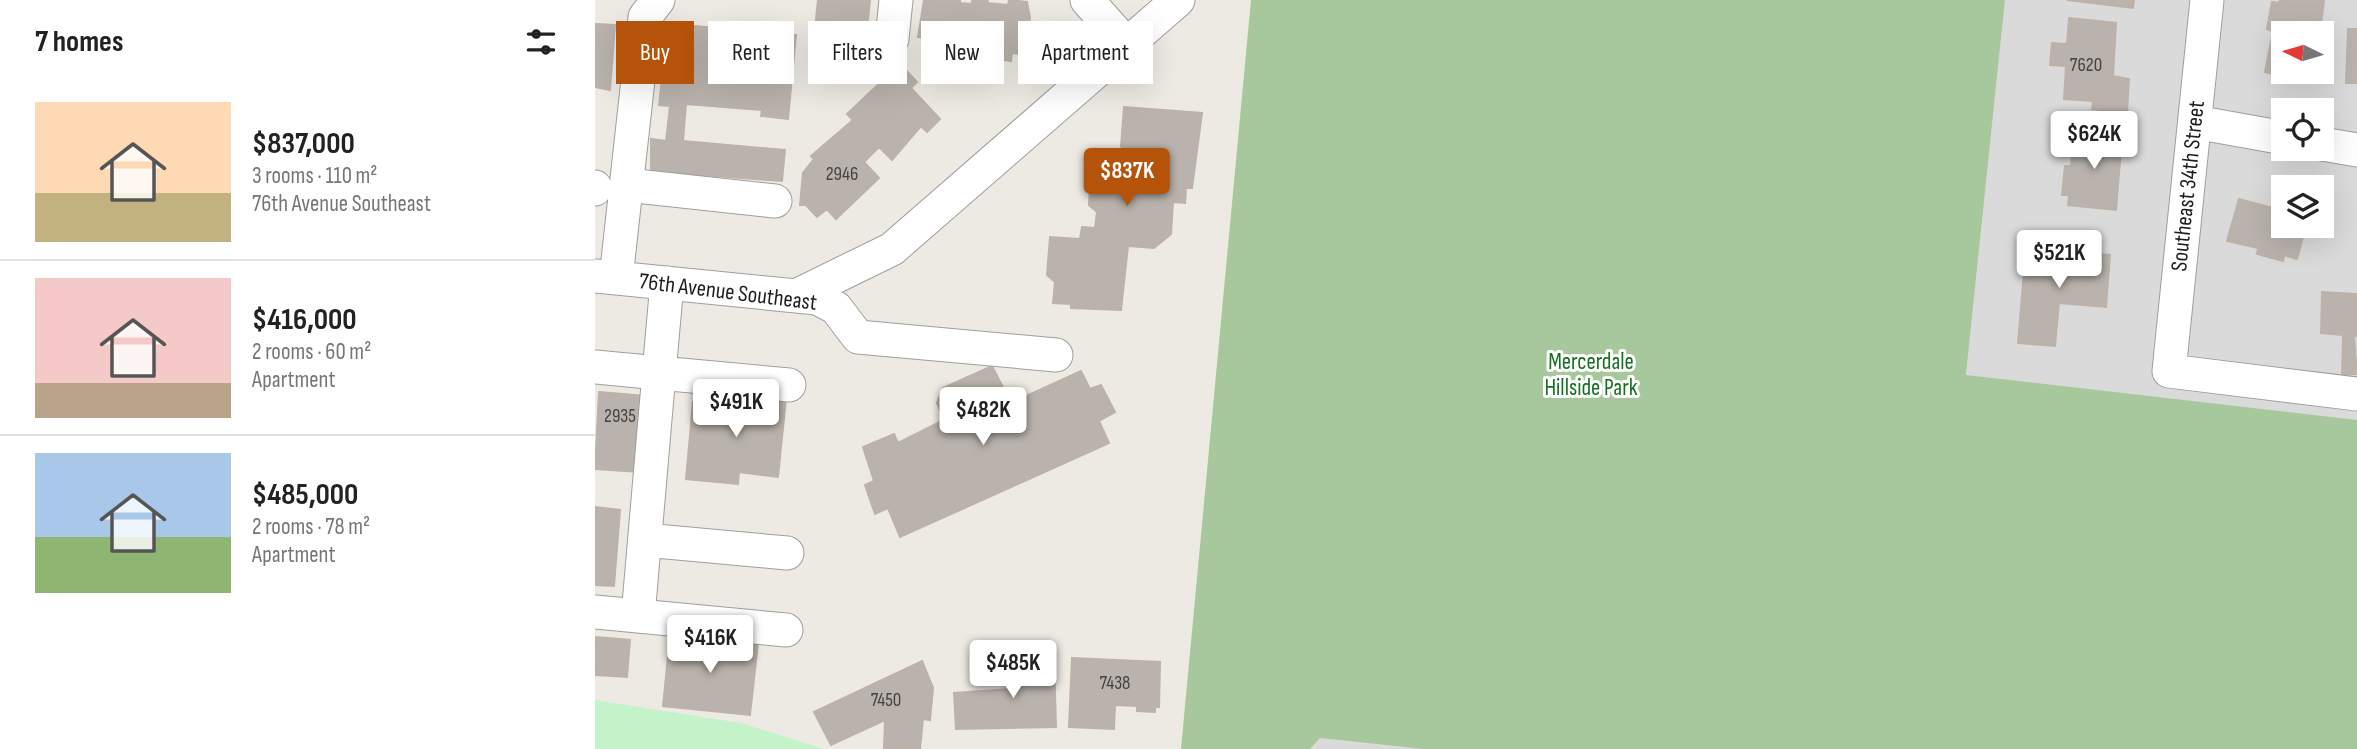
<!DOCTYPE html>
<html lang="en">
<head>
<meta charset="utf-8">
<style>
	body { margin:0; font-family:"Sofia Sans Condensed",sans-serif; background:#f2f2f2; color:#222; height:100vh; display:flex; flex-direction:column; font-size:26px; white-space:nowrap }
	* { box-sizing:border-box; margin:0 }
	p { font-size:23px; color:#767676 }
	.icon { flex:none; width:38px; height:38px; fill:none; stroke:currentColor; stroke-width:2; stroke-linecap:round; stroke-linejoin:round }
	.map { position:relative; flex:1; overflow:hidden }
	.drawer { display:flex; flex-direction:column; background:#fff; width:595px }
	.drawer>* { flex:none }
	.banner { position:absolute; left:21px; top:21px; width:665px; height:63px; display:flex; gap:14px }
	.needle { width:46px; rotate:275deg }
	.controls { position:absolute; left:1676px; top:21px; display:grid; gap:14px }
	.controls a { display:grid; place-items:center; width:63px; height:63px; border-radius:0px; background:#fff; box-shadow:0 7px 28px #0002; font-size:35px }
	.price { position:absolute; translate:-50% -60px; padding:0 16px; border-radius:7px; background:#fff; color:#222; font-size:23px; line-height:46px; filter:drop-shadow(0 2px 4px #0008) }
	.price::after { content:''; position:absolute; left:50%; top:42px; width:21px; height:16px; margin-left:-10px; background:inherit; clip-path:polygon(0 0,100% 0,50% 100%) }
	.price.current { background:#b45309; color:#fff }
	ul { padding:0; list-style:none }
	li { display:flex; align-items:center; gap:21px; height:175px; padding:0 35px }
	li+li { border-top:2px solid #e0e0e0 }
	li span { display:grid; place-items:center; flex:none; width:196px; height:140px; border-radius:0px; color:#555 }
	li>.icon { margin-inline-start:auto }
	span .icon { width:84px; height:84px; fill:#fffc; stroke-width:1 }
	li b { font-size:30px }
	h2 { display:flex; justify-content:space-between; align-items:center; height:84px; padding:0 35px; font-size:30px }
	.pill { padding:0 24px; border-radius:0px; background:#fff; box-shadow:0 7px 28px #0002; font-size:24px; line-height:63px }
	.pill.current { background:#b45309; color:#fff }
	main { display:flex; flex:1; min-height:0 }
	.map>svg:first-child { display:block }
	.residential { fill:#dbdada; fill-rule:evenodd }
	.forest { fill:#a7c89c }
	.park { fill:#c4f3ca }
	.building { fill:#bab3ad; stroke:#bdb2a7; stroke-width:2 }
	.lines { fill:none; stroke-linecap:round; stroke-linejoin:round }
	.minor-casing { stroke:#9e9e9e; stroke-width:35 }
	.minor { stroke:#fff; stroke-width:33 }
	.labels { text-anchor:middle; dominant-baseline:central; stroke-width:6; stroke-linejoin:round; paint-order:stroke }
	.number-label { font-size:19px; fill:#444241 }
	.street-label { font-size:23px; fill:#1d1d1d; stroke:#fff }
	.park-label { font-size:23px; fill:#166f22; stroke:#fff }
</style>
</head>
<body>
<main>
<section class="drawer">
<h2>7 homes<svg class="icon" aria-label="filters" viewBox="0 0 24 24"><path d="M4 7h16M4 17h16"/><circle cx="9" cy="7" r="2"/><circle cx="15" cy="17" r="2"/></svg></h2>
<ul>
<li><span style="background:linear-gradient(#ffd9b3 65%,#c2b280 0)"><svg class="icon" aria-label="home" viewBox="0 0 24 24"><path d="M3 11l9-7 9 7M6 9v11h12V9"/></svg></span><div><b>$837,000</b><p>3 rooms · 110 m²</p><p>76th Avenue Southeast</p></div></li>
<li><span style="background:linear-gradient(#f6c9c9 75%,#b9a48a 0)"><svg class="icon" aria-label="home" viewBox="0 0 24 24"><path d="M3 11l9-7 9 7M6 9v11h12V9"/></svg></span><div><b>$416,000</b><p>2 rooms · 60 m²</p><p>Apartment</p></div></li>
<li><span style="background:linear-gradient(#a9c7e8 60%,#8fb573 0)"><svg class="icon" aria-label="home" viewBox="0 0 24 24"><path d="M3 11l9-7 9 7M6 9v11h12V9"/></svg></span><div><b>$485,000</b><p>2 rooms · 78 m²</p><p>Apartment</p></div></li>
</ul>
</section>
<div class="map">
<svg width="1762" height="749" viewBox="0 0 1762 749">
	<rect width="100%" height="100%" fill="#edeae3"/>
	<path class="residential" d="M1410,0H1762V420L1371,376ZM1689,33H1727V72H1689ZM1689,110H1727V149H1689ZM1689,187H1727V226H1689Z
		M725,738L828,749H715Z"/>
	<path class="forest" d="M656,0H1410L1371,375L1762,420V749H828L725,738L715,749H586Z"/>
	<path class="park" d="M0,700L146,723L229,749H0Z"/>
	<path class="building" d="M223,0H275L270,49L235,48L236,42L219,39Z
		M329,0H365V3L377,4V0H393L392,3L413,5L414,0L432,2L435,17L432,46L425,45L424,54L417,53L416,61L380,55V58L337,54V48L330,47V38L323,37Z
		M1472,0H1539L1538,8Z
		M1685,0H1729L1725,33H1689V72H1718L1716,83L1670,72L1678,31L1672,29L1677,2L1684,3Z
		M1474,18L1521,23L1518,76L1534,79L1532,113L1497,109L1498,101L1469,99L1471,66L1455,65L1457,43L1472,44Z
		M0,24L20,25L15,90L0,87Z
		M87,25L144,30V35L170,38V33L201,35L193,119L166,116L167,110L91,104L88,141L190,150L187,181L56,171V139L71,141L75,106L64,105L73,28L87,29Z
		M1753,29H1762V83H1751Z
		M305,64L322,82L316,88L345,119L332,132L326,126L297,160L284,147L269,162L284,178L241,219L232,209L222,217L211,205H205L208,173L219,159L216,156L258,120L252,114Z
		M529,107L607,113L597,188H591L590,203L578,202L576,234L559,248L533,246L526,310L476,308V304L458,303L460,282L452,275L455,237L485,239L487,227L500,228L502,212L494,205L496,167L532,170L533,153L526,146Z
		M1479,132L1527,137L1521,210L1473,205L1474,195H1467L1470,166H1476Z
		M1644,199L1689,211V226H1711L1702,259L1689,255L1688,261L1662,254L1663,248L1632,241Z
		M1431,248L1515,255L1511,307L1464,303L1460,346L1423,343Z
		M1727,292L1762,294V336H1759L1762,374H1747L1748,335L1726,333Z
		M397,366L416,403L486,371L495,389L506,385L520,412L504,421L514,443L305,537L293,508L280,514L270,485L279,481L268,447L299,434L303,443L349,420L342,403L348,388Z
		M4,392L50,396L44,472L0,469Z
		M142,393L191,398L183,477L144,472L143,484L91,479L98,402L138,405Z
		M0,507L25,510L19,586L0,585Z
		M75,636L163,643L155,715L68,706Z
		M0,637L35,640L32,677L0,675Z
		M459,657L461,727L361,729L359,693L417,689L416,658Z
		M477,658L565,662L564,707H560V712L542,711V706L520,705L519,729L474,727Z
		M327,661L338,688L335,720L328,719L325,749L289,748L290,720L236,745L219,712Z"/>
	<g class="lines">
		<g class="minor-casing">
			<path id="minor" d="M492,0L532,45
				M1612,0L1574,371L1762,394
				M297,39L301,0
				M1600,122L1689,138
				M1727,144L1762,150
				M32,185L180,201
				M0,187V189
				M0,276L222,298L241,308L263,337L461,355
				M21,278L50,17L63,0
				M72,283L64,373L194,385
				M201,296L297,249L583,0
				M0,367L64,373L43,616L0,612
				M50,540L192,553
				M43,616L191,630"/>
		</g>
		<use href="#minor" class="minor"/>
	</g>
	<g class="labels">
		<g class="number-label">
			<text x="1491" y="65">7620</text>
			<text x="247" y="174">2946</text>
			<text x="25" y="416">2935</text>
			<text x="520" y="683">7438</text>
			<text x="291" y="700">7450</text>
		</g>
		<g class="street-label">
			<text transform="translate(1593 186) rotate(-84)">Southeast 34th Street</text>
			<text transform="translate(133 292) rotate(7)">76th Avenue Southeast</text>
		</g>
		<g class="park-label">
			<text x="996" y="362">Mercerdale<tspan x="996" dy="26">Hillside Park</tspan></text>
		</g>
	</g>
</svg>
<div class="controls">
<a><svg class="needle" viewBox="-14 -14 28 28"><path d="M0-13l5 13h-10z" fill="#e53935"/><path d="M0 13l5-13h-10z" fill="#767676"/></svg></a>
<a><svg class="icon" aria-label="locate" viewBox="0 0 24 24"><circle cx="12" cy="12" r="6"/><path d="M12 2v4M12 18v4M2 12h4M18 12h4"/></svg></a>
<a><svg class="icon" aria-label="layers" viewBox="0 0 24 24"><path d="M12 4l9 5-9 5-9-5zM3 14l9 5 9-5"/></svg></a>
</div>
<b class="price" style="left:1499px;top:171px">$624K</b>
<b class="price current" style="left:532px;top:208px">$837K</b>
<b class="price" style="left:1464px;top:290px">$521K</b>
<b class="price" style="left:141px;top:439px">$491K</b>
<b class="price" style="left:388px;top:447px">$482K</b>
<b class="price" style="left:115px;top:675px">$416K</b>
<b class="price" style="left:418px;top:700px">$485K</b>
<div class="banner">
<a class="pill current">Buy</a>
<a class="pill">Rent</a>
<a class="pill">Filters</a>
<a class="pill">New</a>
<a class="pill">Apartment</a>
</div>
</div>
</main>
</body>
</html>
